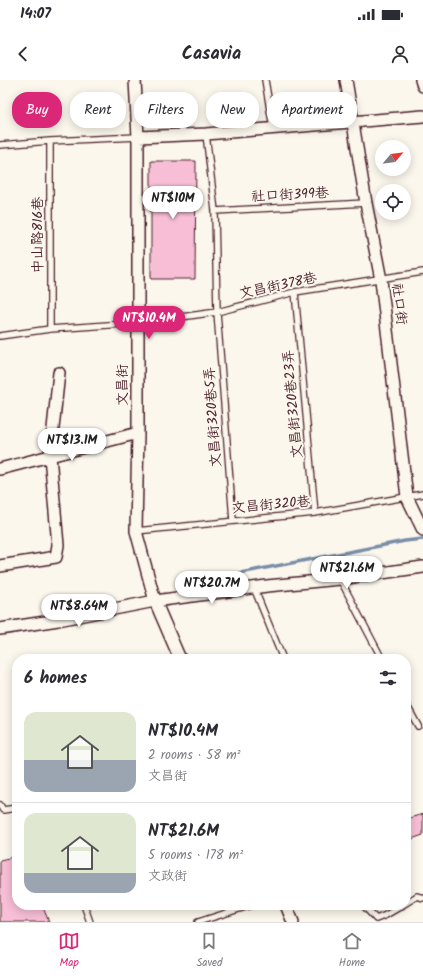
<!DOCTYPE html>
<html lang="en">
<head>
<meta charset="utf-8">
<style>
	body { margin:0; font-family:Kalam,"LXGW WenKai TC",sans-serif; background:#f7f7f7; color:#2b2b33; height:100vh; display:flex; flex-direction:column; font-size:15px; white-space:nowrap }
	* { box-sizing:border-box; margin:0 }
	p { font-size:13px; color:#7c7c81 }
	.icon { flex:none; width:22px; height:22px; fill:none; stroke:currentColor; stroke-width:2; stroke-linecap:round; stroke-linejoin:round }
	.map { position:relative; flex:1; overflow:hidden }
	.sheet { position:absolute; left:12px; top:574px; width:399px; height:256px; display:flex; flex-direction:column; background:#fff; border-radius:16px; box-shadow:0 2px 10px #0003 }
	.sheet>* { flex:none }
	.top-card { position:absolute; left:12px; top:12px; width:399px; height:36px; display:flex; gap:8px }
	.needle { width:26px; rotate:61deg }
	.fabs { position:absolute; left:375px; top:60px; display:grid; gap:8px }
	.fabs a { display:grid; place-items:center; width:36px; height:36px; border-radius:50%; background:#fff; box-shadow:0 2px 10px #0003; font-size:20px }
	.price { position:absolute; translate:-50% -34px; padding:0 9px; border-radius:14px; background:#fff; color:#222; font-size:13px; line-height:26px; filter:drop-shadow(0 1px 2px #0008) }
	.price::after { content:''; position:absolute; left:50%; top:24px; width:12px; height:9px; margin-left:-6px; background:inherit; clip-path:polygon(0 0,100% 0,50% 100%) }
	.price.active { background:#db2777; color:#fff }
	ul { padding:0; list-style:none }
	li { display:flex; align-items:center; gap:12px; height:100px; padding:0 12px }
	li+li { border-top:1px solid #e1e1e2 }
	li span { display:grid; place-items:center; flex:none; width:112px; height:80px; border-radius:12px; color:#555 }
	li>.icon { margin-inline-start:auto }
	span .icon { width:48px; height:48px; fill:#fffc; stroke-width:1 }
	li b { font-size:17px }
	h2 { display:flex; justify-content:space-between; align-items:center; height:48px; padding:0 12px; font-size:17px }
	.tag { padding:0 14px; border-radius:16px; background:#fff; box-shadow:0 2px 10px #0003; font-size:14px; line-height:36px }
	.tag.active { background:#db2777; color:#fff }
	.status { display:flex; justify-content:space-between; align-items:center; height:28px; padding:0 20px; background:#fff; direction:ltr }
	.status svg { height:11px; fill:currentColor }
	header { display:flex; justify-content:space-between; align-items:center; height:52px; padding:0 12px; background:#fff; font-size:18px; font-weight:700 }
	.tabs { display:flex; justify-content:space-around; align-items:center; height:56px; border-top:1px solid #e1e1e2; background:#fff; font-size:11px; color:#7c7c81 }
	.tabs a { display:grid; justify-items:center; gap:2px }
	.tabs .active { color:#db2777 }
	.map>svg:first-child { display:block }
	.lines { fill:none; stroke-linecap:round; stroke-linejoin:round }
	.stream { stroke:#798da8; stroke-width:3.5 }
	.building { fill:#f7bed5; stroke:#4a1f2b }
	.service-casing { stroke:#4a1f2b; stroke-width:8 }
	.minor-casing { stroke:#4a1f2b; stroke-width:14 }
	.service { stroke:#fbf7ec; stroke-width:5.5 }
	.minor { stroke:#fbf7ec; stroke-width:11 }
	.labels { text-anchor:middle; dominant-baseline:central; stroke-width:4; stroke-linejoin:round; paint-order:stroke }
	.street-label { font-size:14px; fill:#4a1f2b; stroke:#fbf7ec }
</style>
</head>
<body>
<div class="status"><b>14:07</b><svg viewBox="0 0 49 12"><path d="M0 12V9h3v3zM5 12V6h3v6zM10 12V3h3v9zM15 12V0h3v12zM26 1h20v11H26zM47 4h2v5h-2z"/></svg></div>
<header><svg class="icon" aria-label="back" viewBox="0 0 24 24"><path d="M15 5l-7 7 7 7"/></svg>Casavia<svg class="icon" aria-label="person" viewBox="0 0 24 24"><circle cx="12" cy="8" r="4"/><path d="M4 21q1-7 8-7t8 7"/></svg></header>
<div class="map">
<svg width="423" height="842" viewBox="0 0 423 842">
	<rect width="100%" height="100%" fill="#fbf7ec"/>
	<filter id="ink" filterUnits="userSpaceOnUse"><feTurbulence type="fractalNoise" baseFrequency=".025" numOctaves="2"/><feDisplacementMap in="SourceGraphic" scale="8" xChannelSelector="R" yChannelSelector="G"/><feConvolveMatrix kernelMatrix="1 2 1 2 8 2 1 2 1" color-interpolation-filters="sRGB"/></filter>
	<g filter="url(#ink)">
		<g class="lines">
			<path class="stream" d="M240,493L405,461L423,459"/>
		</g>
		<path class="building" d="M151,81H196L195,199H151Z
			M423,734V755L406,761V739Z
			M17,776V825H42L49,842H0V780Z"/>
		<g class="lines">
			<g class="service-casing">
				<path id="service" d="M265,0L273,48
					M206,54L215,131L217,232L233,440
					M50,61V249
					M0,65L50,61L138,57
					M215,131L366,123
					M295,212L315,433
					M0,256L50,249L138,243L217,232L295,212L423,192
					M136,451L315,433L423,414
					M340,499L382,579
					M254,508L283,579
					M406,624L418,646
					M0,725L3,730L17,728
					M406,823L417,816L423,818
					M84,825L90,842
					M363,825L376,839L386,835L403,825
					M198,842L252,825"/>
			</g>
			<g class="minor-casing">
				<path id="minor" d="M135,0L138,57V353L136,451L155,521L180,579
					M346,0L366,123L381,200L407,417L423,450
					M421,0L423,6
					M138,57L206,54L423,36
					M0,389L138,353
					M0,486L56,477L58,465L50,376L59,293
					M0,549L58,540L155,521L267,506L340,499L423,487
					M286,825L293,842"/>
			</g>
			<use href="#service" class="service"/>
			<use href="#minor" class="minor"/>
		</g>
	</g>
	<g class="labels">
		<g class="street-label">
			<text transform="translate(290 115) rotate(-3)">社口街399巷</text>
			<text transform="translate(38 155) rotate(-90)">中山路816巷</text>
			<text transform="translate(278 206) rotate(-12)">文昌街378巷</text>
			<text transform="translate(399 224) rotate(83)">社口街</text>
			<text transform="translate(123 305) rotate(-90)">文昌街</text>
			<text transform="translate(293 324) rotate(-95)">文昌街320巷23弄</text>
			<text transform="translate(213 337) rotate(-94)">文昌街320巷5弄</text>
			<text transform="translate(271 425) rotate(-5)">文昌街320巷</text>
		</g>
	</g>
</svg>
<div class="fabs">
<a><svg class="needle" viewBox="-14 -14 28 28"><path d="M0-13l5 13h-10z" fill="#e53935"/><path d="M0 13l5-13h-10z" fill="#7c7c81"/></svg></a>
<a><svg class="icon" aria-label="locate" viewBox="0 0 24 24"><circle cx="12" cy="12" r="6"/><path d="M12 2v4M12 18v4M2 12h4M18 12h4"/></svg></a>
</div>
<b class="price" style="left:173px;top:140px">NT$10M</b>
<b class="price active" style="left:149px;top:260px">NT$10.4M</b>
<b class="price" style="left:72px;top:382px">NT$13.1M</b>
<b class="price" style="left:347px;top:510px">NT$21.6M</b>
<b class="price" style="left:212px;top:525px">NT$20.7M</b>
<b class="price" style="left:79px;top:548px">NT$8.64M</b>
<div class="top-card">
<a class="tag active">Buy</a>
<a class="tag">Rent</a>
<a class="tag">Filters</a>
<a class="tag">New</a>
<a class="tag">Apartment</a>
</div>
<section class="sheet">
<h2>6 homes<svg class="icon" aria-label="filters" viewBox="0 0 24 24"><path d="M4 7h16M4 17h16"/><circle cx="9" cy="7" r="2"/><circle cx="15" cy="17" r="2"/></svg></h2>
<ul>
<li><span style="background:linear-gradient(#dfe7d0 60%,#9aa5b1 0)"><svg class="icon" aria-label="home" viewBox="0 0 24 24"><path d="M3 11l9-7 9 7M6 9v11h12V9"/></svg></span><div><b>NT$10.4M</b><p>2 rooms · 58 m²</p><p>文昌街</p></div></li>
<li><span style="background:linear-gradient(#dfe7d0 75%,#9aa5b1 0)"><svg class="icon" aria-label="home" viewBox="0 0 24 24"><path d="M3 11l9-7 9 7M6 9v11h12V9"/></svg></span><div><b>NT$21.6M</b><p>5 rooms · 178 m²</p><p>文政街</p></div></li>
</ul>
</section>
</div>
<nav class="tabs">
<a class="active"><svg class="icon" aria-label="map" viewBox="0 0 24 24"><path d="M3 6l6-2 6 2 6-2v14l-6 2-6-2-6 2zM9 4v14M15 6v14"/></svg>Map</a>
<a><svg class="icon" aria-label="saved" viewBox="0 0 24 24"><path d="M7 4h10v16l-5-4-5 4z"/></svg>Saved</a>
<a><svg class="icon" aria-label="home" viewBox="0 0 24 24"><path d="M3 11l9-7 9 7M6 9v11h12V9"/></svg>Home</a>
</nav>
</body>
</html>
